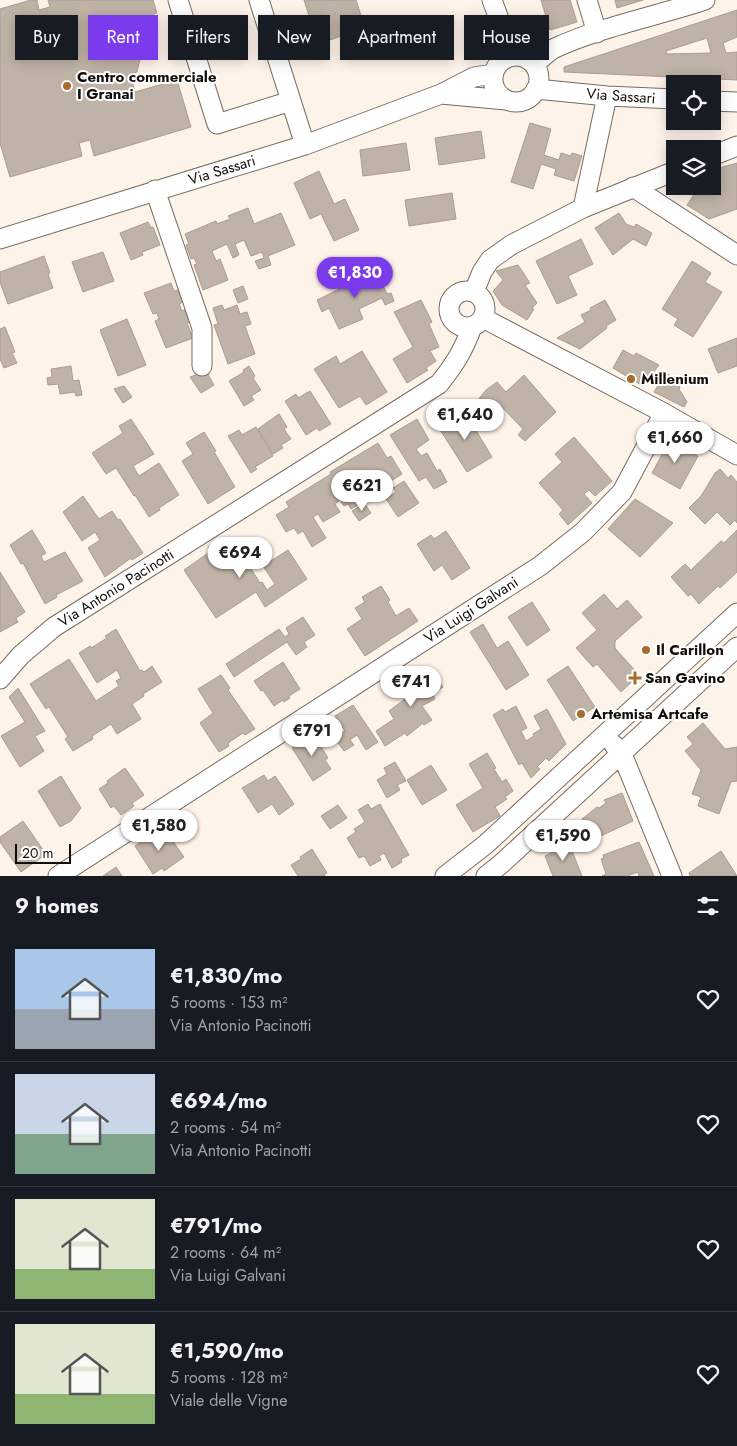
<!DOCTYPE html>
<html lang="en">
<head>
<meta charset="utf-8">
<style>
	body { margin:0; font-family:Jost,sans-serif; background:#242831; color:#f1f3f6; height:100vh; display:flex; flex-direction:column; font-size:19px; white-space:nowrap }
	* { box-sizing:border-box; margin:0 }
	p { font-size:16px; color:#9ea1a6 }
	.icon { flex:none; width:28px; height:28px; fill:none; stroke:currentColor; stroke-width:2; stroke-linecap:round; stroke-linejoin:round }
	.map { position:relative; height:876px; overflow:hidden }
	.side { display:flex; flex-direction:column; background:#171b24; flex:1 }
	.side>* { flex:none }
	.banner { position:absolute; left:15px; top:15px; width:708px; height:45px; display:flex; gap:10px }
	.controls { position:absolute; left:666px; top:75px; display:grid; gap:10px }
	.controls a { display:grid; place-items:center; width:55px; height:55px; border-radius:0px; background:#171b24; box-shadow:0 2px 12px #0003; font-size:25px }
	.scale { position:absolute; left:15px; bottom:12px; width:56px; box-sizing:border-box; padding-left:5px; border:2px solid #100c08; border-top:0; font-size:14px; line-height:18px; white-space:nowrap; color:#100c08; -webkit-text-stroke:4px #fff; paint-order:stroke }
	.price { position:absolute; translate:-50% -42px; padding:0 11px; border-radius:18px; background:#fff; color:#222; font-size:16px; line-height:32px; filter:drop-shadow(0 1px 2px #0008) }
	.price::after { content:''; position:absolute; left:50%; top:30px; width:15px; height:11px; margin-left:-8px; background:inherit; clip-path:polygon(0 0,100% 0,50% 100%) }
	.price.on { background:#7c3aed; color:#fff }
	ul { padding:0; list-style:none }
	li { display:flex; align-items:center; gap:15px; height:125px; padding:0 15px }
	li+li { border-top:1px solid #363941 }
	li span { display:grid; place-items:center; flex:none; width:140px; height:100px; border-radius:0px; color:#555 }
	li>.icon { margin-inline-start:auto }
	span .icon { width:60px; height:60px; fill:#fffc; stroke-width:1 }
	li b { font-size:21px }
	h2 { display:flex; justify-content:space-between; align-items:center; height:60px; padding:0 15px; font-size:21px }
	.pill { padding:0 18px; border-radius:0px; background:#171b24; box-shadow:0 2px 12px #0003; font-size:18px; line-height:45px }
	.pill.on { background:#7c3aed; color:#fff }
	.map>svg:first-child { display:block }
	.building { fill:#bfb2a6; stroke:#a99c91; fill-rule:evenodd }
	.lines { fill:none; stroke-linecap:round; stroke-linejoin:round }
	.minor-casing { stroke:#786c61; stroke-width:21 }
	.minor { stroke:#fff; stroke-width:19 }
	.poi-dot { fill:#a76d2d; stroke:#fff; stroke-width:2 }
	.labels { text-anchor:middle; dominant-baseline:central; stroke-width:4; stroke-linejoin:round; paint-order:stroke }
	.poi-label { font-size:15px; font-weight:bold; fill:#100c08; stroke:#fff; text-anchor:start }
	.street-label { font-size:15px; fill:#100c08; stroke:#fff }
</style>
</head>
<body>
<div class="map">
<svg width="737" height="876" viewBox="0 0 737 876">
	<rect width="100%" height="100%" fill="#fef3e9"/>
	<path class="building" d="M31,0H37L39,10L50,7L48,0H153L157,13L115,26L120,40L127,37L128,41L132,42L137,48L139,53L140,59L137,72L130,74L135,92L177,80L191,127L94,156L90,140L79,143L82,156L10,177L0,143V9Z
		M304,0H356L365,28L318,44Z
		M541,0H570L577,22L550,30Z
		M615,0H643L617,8Z
		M737,10V37L723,43L726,53L737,52V80L564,72V67ZM707,38L711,53L667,54L666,51Z
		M530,123L551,129L544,155L559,160L561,153L571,156L572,153L582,156L574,181L554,175L556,169L541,164L533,189L511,182Z
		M481,131L485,158L439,165L435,138Z
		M406,143L410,170L363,176L360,150Z
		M737,163V209L709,219L687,205L695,193L692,186H712V170Z
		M319,171L334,204L345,199L359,230L334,241L321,214L310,219L294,183Z
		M452,193L456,219L409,226L405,200Z
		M248,208L254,224L281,213L295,245L268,256L271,265L259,269L255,261L264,258L262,252L251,256L244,240L235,244L239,255L233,258L227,244L212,251L216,261L220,259L228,280L203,290L194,265L197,264L194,258L191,259L186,245L189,244L185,234L216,221L217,224L230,219L228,216Z
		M619,213L626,224L634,227L636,224L652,233L646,246L633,239L613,255L595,228Z
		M148,222L151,228L153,227L160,245L142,252L143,255L131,260L120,233Z
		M581,239L593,264L568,276L577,295L557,304L536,261Z
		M103,252L114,281L83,292L72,262Z
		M44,256L50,273L48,274L53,288L8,304L0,282V272Z
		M692,261L711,273L705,282L722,292L693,337L674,325L678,319L662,309Z
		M518,265L530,283L525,285L537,303L532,308L534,309L527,320L502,305L493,291L503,280L496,271Z
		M376,271L387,294L391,293L394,301L385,305L382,298L359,309L363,319L339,329L329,308L322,312L317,300Z
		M171,283L174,291L178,290L183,302L179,304L182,311L186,309L191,322L187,323L193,338L166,348L155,321L159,319L157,313L153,314L144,293Z
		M243,286L248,299L238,303L233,290Z
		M421,300L432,322L429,324L439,347L430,351L436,361L426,368L428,370L407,383L393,359L413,347L394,312Z
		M605,300L616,320L606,326L607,328L580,349L557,338L585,322L581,315L591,310L590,308Z
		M222,305L224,310L237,305L240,314L247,312L251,324L245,326L255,354L228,364L214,325L218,324L213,308Z
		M127,319L146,365L118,376L100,330Z
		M5,327L15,352L12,353L17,363L4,368L0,359V329Z
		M737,338V366L718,373L708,349Z
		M623,350L634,356L636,353L659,365L643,386L613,368Z
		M362,351L387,392L366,405L360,396L339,408L314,369L336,356L340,364Z
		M71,366L73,381L79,380L82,395L76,396L75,392L60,394L58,384L48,385L47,378L52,377L51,369Z
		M249,366L255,376L253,378L261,390L251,396L254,400L244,406L229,381L244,372L243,370Z
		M206,371L214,385L201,393L190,377Z
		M666,373L671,376L680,387L679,389L687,402L684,407L654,392Z
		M524,375L556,412L525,441L518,435L523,429L496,401L485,411L477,401L486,390L497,382L506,392Z
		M124,386L132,397L123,403L114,389Z
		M310,391L331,424L319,431L317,428L306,435L285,401L296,394L298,398Z
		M465,412L492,457L467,472L437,425L450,417L452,420Z
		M279,414L287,427L284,429L291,439L281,445L283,448L273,454L258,429Z
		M131,419L154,454L133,466L139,476L159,463L179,495L159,508L160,510L149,517L135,495L134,496L116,468L106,474L92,453L123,433L119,426Z
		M417,419L429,440L416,449L421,456L427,453L437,471L440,469L447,482L434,489L426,477L419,481L390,435Z
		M256,427L273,456L255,467L257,469L251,473L228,436L239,430L242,435Z
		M204,432L216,451L214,452L235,487L208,504L182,461L193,454L186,443Z
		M574,437L612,481L595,496L589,490L584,494L592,503L568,525L559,514L563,510L539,483L562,462L555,454Z
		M670,440L698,456L680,489L652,473Z
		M378,443L387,458L391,456L402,474L386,484L387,487L351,509L348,504L344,506L340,500L335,504L340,512L323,522L318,514L313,517L326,538L312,547L303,531L298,534L294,528L286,532L276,515L289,507L286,502L331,474L330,472Z
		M720,469L728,478L731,475L737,482V523L735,520L730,525L717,512L705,524L689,508L701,496L715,473Z
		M404,481L419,503L398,517L386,499L396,492L393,488Z
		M83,496L99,519L112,511L118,520L120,519L143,553L132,560L131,558L105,577L88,548L100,540L95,532L82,541L63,512Z
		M635,499L673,523L640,557L608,529Z
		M364,503L371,513L359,521L352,511Z
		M32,530L46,553L41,556L44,562L65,552L83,581L56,595L57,597L45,604L23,563L21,564L10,545Z
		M737,530V572L720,588L718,586L699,604L691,594L688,596L671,577L685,564L691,570L721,541L724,543Z
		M446,531L470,568L452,580L442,565L434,571L417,544L431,535L434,539Z
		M221,539L240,569L248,564L260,583L262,582L267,590L275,584L263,566L288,550L307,579L265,607L256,592L216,618L184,570L211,551L208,547Z
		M0,572L25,612L16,618L18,622L0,632Z
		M381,586L390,600L388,602L396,616L409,608L418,621L365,656L347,629L362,619L355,608L365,602L362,597Z
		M604,594L617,609L627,600L642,617L615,641V648L639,675L621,692L597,664L593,667L576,648L597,630L582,613Z
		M532,602L550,630L527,646L508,617Z
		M303,617L315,635L304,642L307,647L296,655L287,642L234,677L226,664L279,629L285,637L289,634L286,628Z
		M483,624L497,648L508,641L529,675L506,690L470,632Z
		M116,629L140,671L142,670L144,672L152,666L162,682L143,694L144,696L132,704L141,719L117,734L111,724L92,736L93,739L73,751L65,739L68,737L49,707L46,709L30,684L69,659L96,701L119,686L116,681L121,678L117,670L97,683L79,653L90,646L91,648L107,638L105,636Z
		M283,662L300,689L289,696L290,698L284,702L283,700L274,706L263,690L261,691L254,681Z
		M568,666L595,707L573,721L547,680Z
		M430,669L443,687L432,694L435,699L422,706L432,720L424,725L423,723L407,736L405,733L385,746L376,731L394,719L389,711L413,693L406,682Z
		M221,675L230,688L228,690L255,729L245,735L243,733L228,743L229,746L219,752L200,723L213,713L198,689Z
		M18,688L45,731L35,736L44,751L20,767L1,736L25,722L9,697Z
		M353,705L378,742L366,750L357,735L350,740L354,745L344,751L334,737L345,731L335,716Z
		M516,706L527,728L521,731L526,741L534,736L533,734L541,729L534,716L547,709L566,744L549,761L546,758L537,767L540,769L531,778L522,763L519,765L493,715L503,709L505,712Z
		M703,723L725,749L737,747V781L731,782L719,814L698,806L701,797L692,794L701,770L685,751L693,744L687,737Z
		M313,734L328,758L325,760L331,769L313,781L292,748Z
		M487,753L496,768L494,769L502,782L506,779L513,791L505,797L507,799L495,807L500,816L473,832L456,805L483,788L469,764Z
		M395,762L406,781L397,785L400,790L387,798L377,780L387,774L384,768Z
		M431,765L447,790L422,805L407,780Z
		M125,768L144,795L132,803L134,806L121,815L114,806L111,808L99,789L108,783L107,781Z
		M264,775L268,781L275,776L294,804L279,815L272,804L258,813L242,788Z
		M61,776L81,808L71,821L60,827L38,791Z
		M622,793L633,821L592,840L582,819L597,807L599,808L606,803L604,800Z
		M368,804L371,809L380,804L409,855L401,859L402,862L392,868L384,853L379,856L381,860L370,866L364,856L359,858L347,838L356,832L354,829L365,822L358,810Z
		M338,805L347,818L330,829L321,816Z
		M23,821L46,854L21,872L0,842V837Z
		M165,830L184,857L164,871L162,868L153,874L135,846L157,831L159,834Z
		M568,841L582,876H553L545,856L557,850L555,847Z
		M639,842L654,876H639L638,872L627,876H602L606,874L601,859L604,858L603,855Z
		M312,849L327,873L324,875L325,876H298L291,865L301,859L300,857Z
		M721,851L737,876H690L689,873Z
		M116,867L122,876H103Z"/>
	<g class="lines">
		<g class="minor-casing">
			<path id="minor" d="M178,0L217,124L291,101
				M259,0L305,145
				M492,0L510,49L506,58
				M587,0L597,33
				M493 79a23 23 0 1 1 46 0a23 23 0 1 1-46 0Z
				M534,64C540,60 550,50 555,48C600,27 657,16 705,0
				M536,89L607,96L675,99
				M441,94L506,100
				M712,101L737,102
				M712,156L737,146
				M633,187L737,255
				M155,190L202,328V366
				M583,208L675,171
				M0,239L305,145L441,94L474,77L493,74
				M449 309a18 18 0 1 1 36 0a18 18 0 1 1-36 0Z
				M474,292L482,272L490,260L511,245L583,208L607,96
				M483,318L664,413L737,455
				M0,679L21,655L54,627L439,384C455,364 463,351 472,327
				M614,745L622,754L672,876
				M58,876L540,566L583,532L622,492L664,413
				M445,876L485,845L737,613
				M486,876L501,864L737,647"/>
		</g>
		<use href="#minor" class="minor"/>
	</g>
	<g class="poi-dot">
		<circle cx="67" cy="86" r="5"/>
		<circle cx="631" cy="379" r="5"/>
		<circle cx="646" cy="650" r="5"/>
		<path d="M632.5 670.5h5v5h5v5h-5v5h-5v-5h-5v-5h5z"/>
		<circle cx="581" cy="714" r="5"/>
	</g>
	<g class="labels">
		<g class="poi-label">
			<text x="77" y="77">Centro commerciale<tspan x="77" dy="17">I Granai</tspan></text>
			<text x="641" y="379">Millenium</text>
			<text x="656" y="650">Il Carillon</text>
			<text x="645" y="678">San Gavino</text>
			<text x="591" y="714">Artemisa Artcafe</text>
		</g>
		<g class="street-label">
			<text transform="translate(621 96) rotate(4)">Via Sassari</text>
			<text transform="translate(222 170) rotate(-17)">Via Sassari</text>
			<text transform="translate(116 588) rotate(-32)">Via Antonio Pacinotti</text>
			<text transform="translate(471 610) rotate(-33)">Via Luigi Galvani</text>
		</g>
	</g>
</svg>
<div class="controls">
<a><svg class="icon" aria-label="locate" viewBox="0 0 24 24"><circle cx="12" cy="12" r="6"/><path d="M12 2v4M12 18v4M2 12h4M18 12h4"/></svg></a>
<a><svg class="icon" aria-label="layers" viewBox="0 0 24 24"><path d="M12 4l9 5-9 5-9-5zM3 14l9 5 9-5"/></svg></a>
</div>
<div class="scale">20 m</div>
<b class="price on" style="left:355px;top:299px">€1,830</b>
<b class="price" style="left:465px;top:441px">€1,640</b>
<b class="price" style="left:675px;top:464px">€1,660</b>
<b class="price" style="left:362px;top:512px">€621</b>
<b class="price" style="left:240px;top:579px">€694</b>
<b class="price" style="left:411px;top:708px">€741</b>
<b class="price" style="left:312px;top:757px">€791</b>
<b class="price" style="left:159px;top:852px">€1,580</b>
<b class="price" style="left:563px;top:862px">€1,590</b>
<div class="banner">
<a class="pill">Buy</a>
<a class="pill on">Rent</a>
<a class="pill">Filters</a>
<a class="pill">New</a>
<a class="pill">Apartment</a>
<a class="pill">House</a>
</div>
</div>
<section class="side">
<h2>9 homes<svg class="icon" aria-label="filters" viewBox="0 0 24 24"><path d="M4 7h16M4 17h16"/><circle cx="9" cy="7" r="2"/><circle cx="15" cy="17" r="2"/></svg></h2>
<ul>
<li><span style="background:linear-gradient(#a9c7e8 60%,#9aa5b1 0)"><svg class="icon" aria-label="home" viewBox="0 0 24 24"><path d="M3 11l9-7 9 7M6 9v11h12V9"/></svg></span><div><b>€1,830/mo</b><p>5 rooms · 153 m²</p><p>Via Antonio Pacinotti</p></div><svg class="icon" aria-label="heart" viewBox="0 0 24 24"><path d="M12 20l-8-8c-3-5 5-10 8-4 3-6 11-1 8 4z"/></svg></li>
<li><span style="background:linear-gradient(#c9d6e8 60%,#7fa58c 0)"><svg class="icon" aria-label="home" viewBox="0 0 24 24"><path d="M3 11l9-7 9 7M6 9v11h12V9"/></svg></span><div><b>€694/mo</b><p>2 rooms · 54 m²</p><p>Via Antonio Pacinotti</p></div><svg class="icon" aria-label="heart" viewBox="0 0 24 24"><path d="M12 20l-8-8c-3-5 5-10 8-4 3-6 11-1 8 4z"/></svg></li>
<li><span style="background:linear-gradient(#dfe7d0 70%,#8fb573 0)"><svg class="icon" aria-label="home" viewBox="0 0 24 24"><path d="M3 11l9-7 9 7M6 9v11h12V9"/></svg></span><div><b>€791/mo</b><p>2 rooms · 64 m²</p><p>Via Luigi Galvani</p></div><svg class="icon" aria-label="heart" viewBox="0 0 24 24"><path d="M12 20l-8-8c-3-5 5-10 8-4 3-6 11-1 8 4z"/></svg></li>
<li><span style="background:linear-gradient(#dfe7d0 70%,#8fb573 0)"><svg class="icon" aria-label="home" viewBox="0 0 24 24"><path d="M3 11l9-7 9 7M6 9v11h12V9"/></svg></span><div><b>€1,590/mo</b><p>5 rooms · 128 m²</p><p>Viale delle Vigne</p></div><svg class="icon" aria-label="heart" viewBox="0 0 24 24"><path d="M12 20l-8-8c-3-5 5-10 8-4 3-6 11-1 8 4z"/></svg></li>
</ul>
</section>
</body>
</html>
